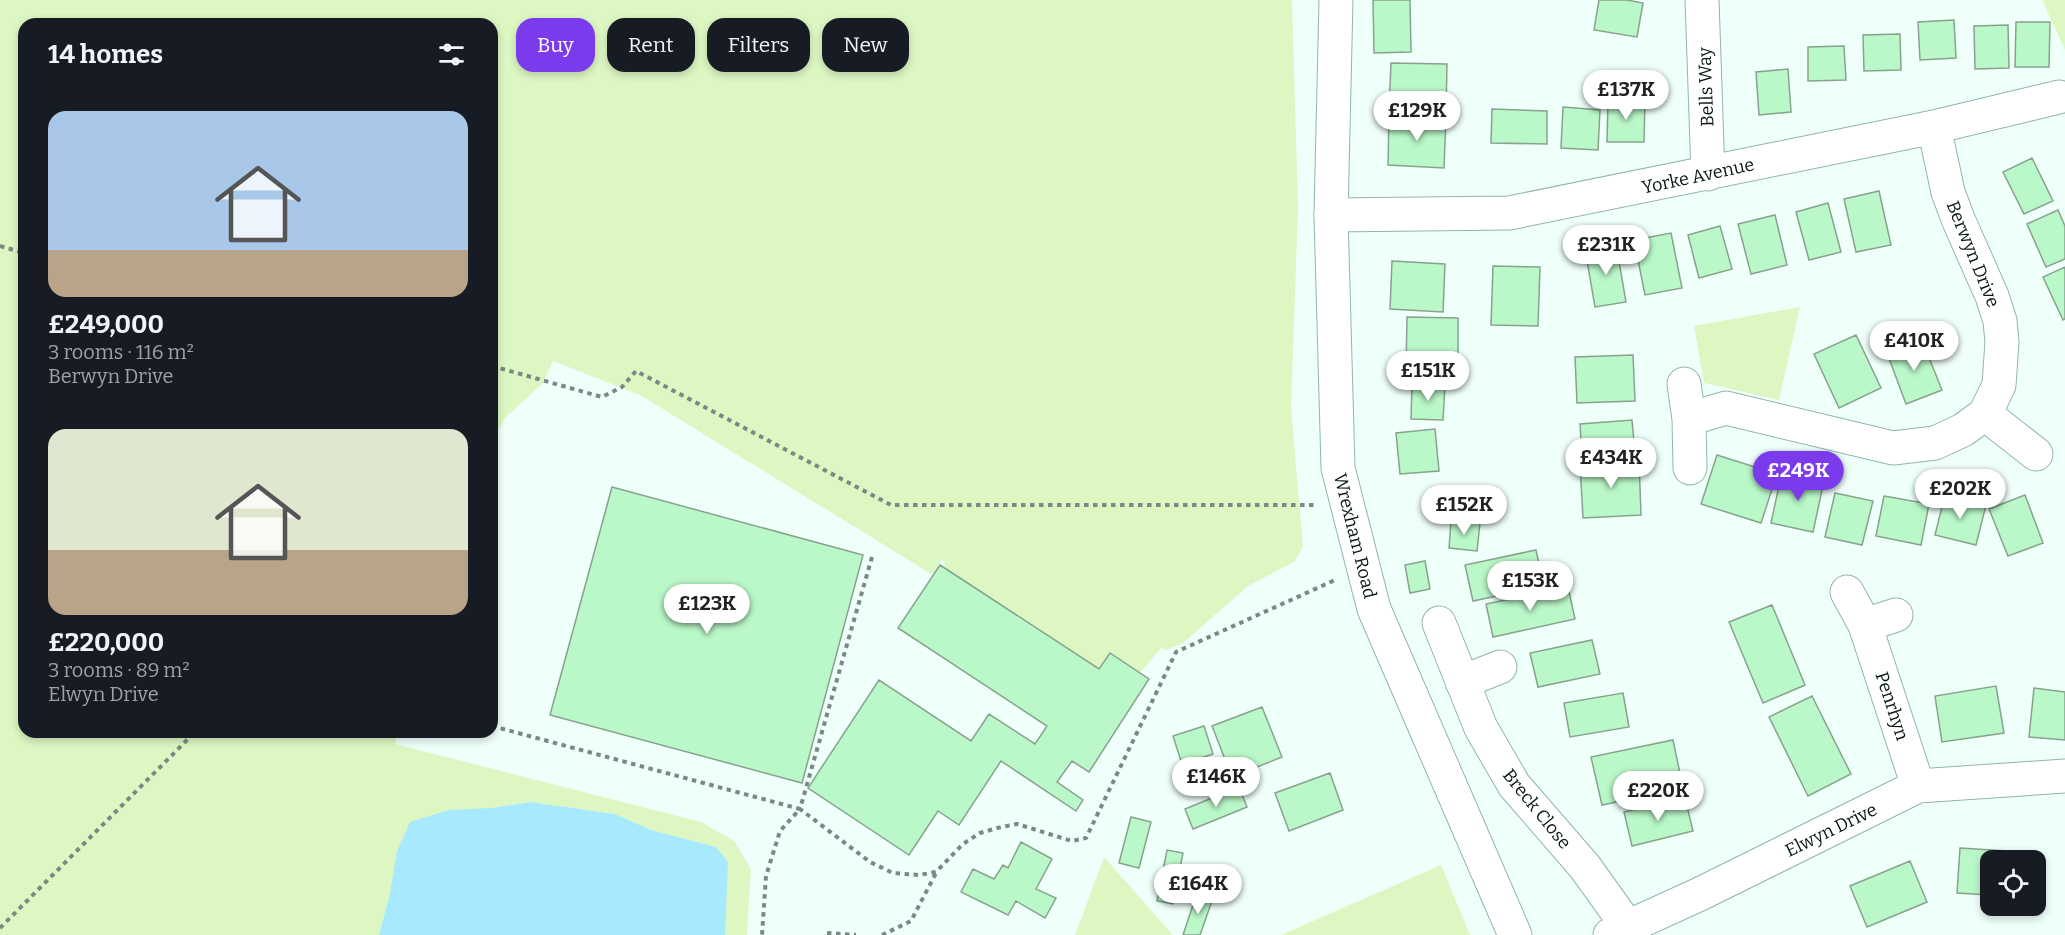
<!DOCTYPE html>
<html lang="en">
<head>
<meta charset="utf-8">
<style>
	body { margin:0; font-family:Bitter,serif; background:#242831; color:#f1f3f6; height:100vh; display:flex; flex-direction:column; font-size:22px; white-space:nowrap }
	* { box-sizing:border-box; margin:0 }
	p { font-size:20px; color:#9ea1a6 }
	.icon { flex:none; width:33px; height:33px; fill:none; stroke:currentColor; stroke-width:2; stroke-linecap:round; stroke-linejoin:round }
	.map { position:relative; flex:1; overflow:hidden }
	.details { position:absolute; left:18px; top:18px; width:480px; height:720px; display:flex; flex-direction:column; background:#171b24; border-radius:18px; box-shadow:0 3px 9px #0003 }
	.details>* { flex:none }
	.guide { position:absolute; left:516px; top:18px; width:570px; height:54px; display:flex; gap:12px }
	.controls { position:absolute; left:1980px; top:850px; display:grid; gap:12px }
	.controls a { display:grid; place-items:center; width:66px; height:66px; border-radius:12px; background:#171b24; box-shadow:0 3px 9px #0003; font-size:30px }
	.price { position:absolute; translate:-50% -51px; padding:0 14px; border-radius:21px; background:#fff; color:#222; font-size:20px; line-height:39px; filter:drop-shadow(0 2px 3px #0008) }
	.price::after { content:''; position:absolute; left:50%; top:36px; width:18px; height:14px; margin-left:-9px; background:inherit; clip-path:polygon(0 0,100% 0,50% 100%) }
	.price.selected { background:#7c3aed; color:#fff }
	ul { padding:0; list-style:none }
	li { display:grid; align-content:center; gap:12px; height:318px; padding:0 30px }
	li span { display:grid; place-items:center; height:186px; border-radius:18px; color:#555 }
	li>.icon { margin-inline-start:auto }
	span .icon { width:108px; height:108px; fill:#fffc; stroke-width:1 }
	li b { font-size:26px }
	h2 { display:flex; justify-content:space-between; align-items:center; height:72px; padding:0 30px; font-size:26px }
	.pill { padding:0 21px; border-radius:18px; background:#171b24; box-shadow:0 3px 9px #0003; font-size:21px; line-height:54px }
	.pill.selected { background:#7c3aed; color:#fff }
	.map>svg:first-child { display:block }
	.green { fill:#ddf7c3 }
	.water { fill:#a8e9fd }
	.building { fill:#baf8c9; stroke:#87a38d; stroke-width:1.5 }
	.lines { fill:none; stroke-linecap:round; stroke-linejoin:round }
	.minor-casing { stroke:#90b6aa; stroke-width:35 }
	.major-casing { stroke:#90b6aa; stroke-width:35 }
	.path { stroke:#798984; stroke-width:4; stroke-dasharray:4.5 4.5; stroke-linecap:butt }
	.minor { stroke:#fff; stroke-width:33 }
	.major { stroke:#fff; stroke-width:33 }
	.labels { text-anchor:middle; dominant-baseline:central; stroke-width:5; stroke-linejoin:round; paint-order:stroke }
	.street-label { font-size:18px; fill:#081713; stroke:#fff }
</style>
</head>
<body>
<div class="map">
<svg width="2065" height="935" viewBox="0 0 2065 935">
	<rect width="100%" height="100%" fill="#effffa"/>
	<path class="green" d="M0,0H1292L1298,208L1291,408L1303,547L1294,562L1248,586L1183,643L1167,650L1161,648L1140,673L1099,669L945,568L943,558L933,575L640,395L553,361L543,383L505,418L492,443V24H24V732H397L395,744L701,822L734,841L751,869L747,935H725V921L716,847L651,830L615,814L530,802L491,808L390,893L379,935H0Z
		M2042,0H2065V50Z
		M1800,307L1779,400L1704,383L1694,326Z
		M1104,857L1173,935H1075Z
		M1441,865L1470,935H1281Z"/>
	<path class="water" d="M530,802L615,814L651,830L716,847L728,862L725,935H379L390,893L397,851L410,822L449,810L491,808Z"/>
	<path class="building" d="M1373,0H1410L1411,52L1374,53Z
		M1599,0H1627L1643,3L1637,37L1594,30Z
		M1954,20L1956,58L1920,60L1918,22Z
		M2016,22H2050L2049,67H2015Z
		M2008,25L2009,68L1975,69L1974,26Z
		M1900,34L1901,70L1864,71L1863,35Z
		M1844,46L1846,80L1808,81V47Z
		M1391,63L1447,64L1446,111L1389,110Z
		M1788,69L1791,112L1759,115L1756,72Z
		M1608,100L1645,101L1644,142H1607Z
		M1563,107L1600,110L1598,150L1561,148Z
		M1492,109L1547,111V144L1491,143Z
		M1389,117L1446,119L1444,168L1388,165Z
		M2032,158L2053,201L2024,214L2003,172Z
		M1879,191L1891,245L1856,252L1844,199Z
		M1828,203L1841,252L1809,260L1796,212Z
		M2058,210L2065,226V259L2046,267L2027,224Z
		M1775,215L1787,265L1751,274L1738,224Z
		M1720,226L1732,269L1699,278L1688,235Z
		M1671,233L1682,288L1645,295L1634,240Z
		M1616,244L1626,302L1595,307L1585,249Z
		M1392,261L1445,264L1443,312L1390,309Z
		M1493,266L1540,267L1538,326L1491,325Z
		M2065,267V319L2063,320L2043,277Z
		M1407,317L1458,318V368L1406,367Z
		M1856,335L1881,388L1839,408L1814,354Z
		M1922,340L1942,390L1906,404L1887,353Z
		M1633,355L1635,401L1577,403L1575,357Z
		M1412,384L1445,385L1443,420L1411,419Z
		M1632,420L1635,453L1582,457L1580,424Z
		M1435,429L1439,471L1400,474L1396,433Z
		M1717,455L1777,474L1761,523L1701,504Z
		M1639,460L1641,515L1583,518L1580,463Z
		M1782,472L1824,481L1813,532L1771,523Z
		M612,487L863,555L802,783L550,715Z
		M1835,493L1873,501L1862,545L1825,537Z
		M1945,495L1986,505L1976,545L1935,535Z
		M2025,495L2043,543L2008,556L1989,509Z
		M1884,496L1929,504L1921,545L1876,536Z
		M1451,521L1480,523L1477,551L1449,548Z
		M1536,550L1544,586L1473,601L1465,565Z
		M1425,561L1430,589L1410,593L1405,565Z
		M940,565L1099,669L1110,653L1149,679L1089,772L1072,761L1057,782L1083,800L1076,811L1001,761L959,825L938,811L909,855L808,788L879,680L971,741L989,714L1035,744L1047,726L898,628Z
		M1568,587L1575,619L1493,637L1486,604Z
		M1772,605L1805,685L1763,703L1729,622Z
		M1592,640L1600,674L1538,687L1530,653Z
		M1996,686L2004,733L1942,742L1935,696Z
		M2034,688L2065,692V740L2029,737Z
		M1623,693L1629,727L1570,737L1564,703Z
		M1812,696L1851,774L1808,796L1769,717Z
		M1262,707L1282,757L1232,777L1212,726Z
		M1204,726L1213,754L1182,764L1173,736Z
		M1673,740L1683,788L1602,805L1591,757Z
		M1330,773L1343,810L1289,831L1275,793Z
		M1239,787L1247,807L1193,829L1185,809Z
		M1685,798L1693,831L1632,846L1624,812Z
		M1131,817L1151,822L1139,868L1119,863Z
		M1021,842L1052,859L1036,889L1056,898L1045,918L1016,901L1008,915L961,892L973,869L994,879L1003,865L1008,868Z
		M1960,848L2023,852V861H1990V895L1957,893Z
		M1167,850L1183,853L1173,904L1157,901Z
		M1910,861L1927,902L1867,927L1850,886Z
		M1197,893L1213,898L1200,935H1183Z"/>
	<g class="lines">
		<g class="minor-casing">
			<path id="minor" d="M1702,0L1708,174
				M1934,127L1948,192L1958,219L1992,296L2000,321L2002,342L1999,385L1985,414L2036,454
				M1331,215L1509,213L1934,127L2059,97
				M1684,384L1689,419L1690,468
				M1689,419L1726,408L1893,448L1935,443L1963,430L1985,414
				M1847,592L1865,625L1918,786
				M1439,623L1481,728L1514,785L1585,867L1628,927L1631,935
				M1865,625L1896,615
				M1462,682L1500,667
				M1610,935L1700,894L1918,786L2065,776"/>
		</g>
		<g class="major-casing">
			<path id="major" d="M1336,0L1331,215L1338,468L1374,609L1515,935"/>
		</g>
		<path class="path" d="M0,246L24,253
			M492,366L602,397L622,387L636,371L891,505H1316
			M872,557L800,809L870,862L893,873L919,875L936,872L963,844L980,833L1001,827L1017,824L1072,841L1086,838L1176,652L1335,580
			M492,726L800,809L780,831L766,876L762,935
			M0,928L195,732
			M827,933L856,935
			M882,935L911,921L936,873"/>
		<use href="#minor" class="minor"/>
		<use href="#major" class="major"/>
	</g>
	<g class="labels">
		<g class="street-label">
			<text transform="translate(1706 87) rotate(-92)">Bells Way</text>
			<text transform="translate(1698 176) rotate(-12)">Yorke Avenue</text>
			<text transform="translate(1973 254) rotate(68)">Berwyn Drive</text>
			<text transform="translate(1355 536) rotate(76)">Wrexham Road</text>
			<text transform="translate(1892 706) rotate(72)">Penrhyn</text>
			<text transform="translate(1537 809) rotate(51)">Breck Close</text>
			<text transform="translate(1831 830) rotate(-26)">Elwyn Drive</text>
		</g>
	</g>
</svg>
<div class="controls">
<a><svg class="icon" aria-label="locate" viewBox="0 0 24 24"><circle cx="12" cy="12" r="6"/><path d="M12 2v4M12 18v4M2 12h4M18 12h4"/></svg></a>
</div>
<b class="price" style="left:1626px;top:121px">£137K</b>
<b class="price" style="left:1417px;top:142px">£129K</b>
<b class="price" style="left:1606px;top:276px">£231K</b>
<b class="price" style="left:1914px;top:372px">£410K</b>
<b class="price" style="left:1428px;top:402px">£151K</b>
<b class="price" style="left:1611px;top:489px">£434K</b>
<b class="price selected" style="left:1798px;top:502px">£249K</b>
<b class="price" style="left:1960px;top:520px">£202K</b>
<b class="price" style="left:1464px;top:536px">£152K</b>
<b class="price" style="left:1530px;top:612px">£153K</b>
<b class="price" style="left:707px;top:635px">£123K</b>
<b class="price" style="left:1216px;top:808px">£146K</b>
<b class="price" style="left:1658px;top:822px">£220K</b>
<b class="price" style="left:1198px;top:915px">£164K</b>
<div class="guide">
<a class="pill selected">Buy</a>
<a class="pill">Rent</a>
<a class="pill">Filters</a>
<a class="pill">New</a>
</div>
<section class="details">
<h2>14 homes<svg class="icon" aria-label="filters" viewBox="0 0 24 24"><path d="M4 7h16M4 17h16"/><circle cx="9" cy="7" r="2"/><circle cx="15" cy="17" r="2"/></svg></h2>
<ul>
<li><span style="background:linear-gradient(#a9c7e8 75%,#b9a48a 0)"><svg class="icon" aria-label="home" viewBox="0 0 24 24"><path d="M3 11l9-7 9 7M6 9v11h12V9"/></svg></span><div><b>£249,000</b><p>3 rooms · 116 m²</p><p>Berwyn Drive</p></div></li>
<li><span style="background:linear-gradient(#dfe7d0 65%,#b9a48a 0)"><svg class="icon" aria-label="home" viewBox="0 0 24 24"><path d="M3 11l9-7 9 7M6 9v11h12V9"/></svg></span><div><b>£220,000</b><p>3 rooms · 89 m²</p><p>Elwyn Drive</p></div></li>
</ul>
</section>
</div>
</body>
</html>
